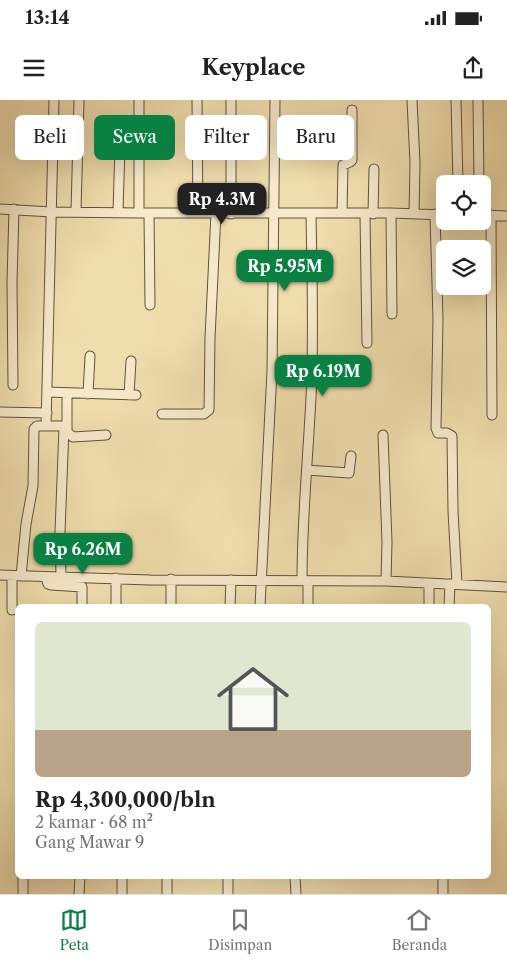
<!DOCTYPE html>
<html lang="id">
<head>
<meta charset="utf-8">
<style>
	body { margin:0; font-family:"Libre Caslon Text",serif; background:#f6f6f6; color:#222; height:100vh; display:flex; flex-direction:column; font-size:19px; white-space:nowrap }
	* { box-sizing:border-box; margin:0 }
	p { font-size:16px; color:#767676 }
	.icon { flex:none; width:28px; height:28px; fill:none; stroke:currentColor; stroke-width:2; stroke-linecap:round; stroke-linejoin:round }
	.map { position:relative; flex:1; overflow:hidden }
	.drawer { position:absolute; left:15px; top:504px; width:476px; height:275px; display:flex; flex-direction:column; background:#fff; border-radius:8px; box-shadow:0 5px 20px #0002 }
	.drawer>* { flex:none }
	.hud { position:absolute; left:15px; top:15px; width:478px; height:45px; display:flex; gap:10px }
	.buttons { position:absolute; left:436px; top:75px; display:grid; gap:10px }
	.buttons a { display:grid; place-items:center; width:55px; height:55px; border-radius:8px; background:#fff; box-shadow:0 5px 20px #0002; font-size:25px }
	.price { position:absolute; translate:-50% -42px; padding:0 11px; border-radius:10px; background:#0b8043; color:#fff; font-size:16px; line-height:32px; filter:drop-shadow(0 1px 2px #0008) }
	.price::after { content:''; position:absolute; left:50%; top:30px; width:15px; height:11px; margin-left:-8px; background:inherit; clip-path:polygon(0 0,100% 0,50% 100%) }
	.price.active { background:#222; color:#fff }
	ul { padding:0; list-style:none }
	li { display:grid; align-content:center; gap:10px; height:265px; padding:0 20px }
	li span { display:grid; place-items:center; height:155px; border-radius:8px; color:#555 }
	li>.icon { margin-inline-start:auto }
	span .icon { width:90px; height:90px; fill:#fffc; stroke-width:1 }
	li b { font-size:21px }
	.chip { padding:0 18px; border-radius:8px; background:#fff; box-shadow:0 5px 20px #0002; font-size:18px; line-height:45px }
	.chip.active { background:#0b8043; color:#fff }
	.status { display:flex; justify-content:space-between; align-items:center; height:35px; padding:0 25px; background:#fff; direction:ltr }
	.status svg { height:14px; fill:currentColor }
	header { display:flex; justify-content:space-between; align-items:center; height:65px; padding:0 20px; background:#fff; font-size:22px; font-weight:700 }
	.tabs { display:flex; justify-content:space-around; align-items:center; height:70px; border-top:1px solid #e0e0e0; background:#fff; font-size:14px; color:#767676 }
	.tabs a { display:grid; justify-items:center; gap:2px }
	.tabs .active { color:#0b8043 }
	.map>svg:first-child { display:block }
	.lines { fill:none; stroke-linecap:round; stroke-linejoin:round }
	.minor-casing { stroke:#5e5340; stroke-width:11 }
	.minor { stroke:#f5e9ca; stroke-width:9 }
</style>
</head>
<body>
<div class="status"><b>13:14</b><svg viewBox="0 0 49 12"><path d="M0 12V9h3v3zM5 12V6h3v6zM10 12V3h3v9zM15 12V0h3v12zM26 1h20v11H26zM47 4h2v5h-2z"/></svg></div>
<header><svg class="icon" aria-label="menu" viewBox="0 0 24 24"><path d="M4 6h16M4 12h16M4 18h16"/></svg>Keyplace<svg class="icon" aria-label="share" viewBox="0 0 24 24"><path d="M12 15V3M7 8l5-5 5 5M5 13v7h14v-7"/></svg></header>
<div class="map">
<svg width="507" height="794" viewBox="0 0 507 794">
	<rect width="100%" height="100%" fill="#f0ddad"/>
	<filter id="stains"><feTurbulence type="fractalNoise" baseFrequency=".004" numOctaves="4"/><feColorMatrix values="0 0 0 0 .2 0 0 0 0 .09 0 0 0 0 .02 0 0 0 .5 -.17"/></filter>
	<radialGradient id="worn" r=".72"><stop offset=".6" stop-color="#630" stop-opacity="0"/><stop offset="1" stop-color="#630" stop-opacity=".3"/></radialGradient>
	<g class="lines">
		<g class="minor-casing">
			<path id="minor" d="M139,0V113
				M197,0L198,113
				M412,0L415,63L414,114
				M456,0L458,84
				M478,0L479,84
				M0,109L52,112L139,113H391L445,115
				M76,111L79,0
				M118,112L120,45
				M149,113L150,205
				M342,113L343,65L350,62L352,60V10
				M391,113L392,214
				M231,114V0
				M365,114L367,243
				M373,114L374,69
				M435,114L438,219L436,328L438,333H447L452,336L453,411L457,484
				M482,115L507,116
				M491,115L492,315
				M13,285L12,182L14,109
				M47,292L136,295
				M67,293V332L73,337L106,335
				M88,294L90,256
				M129,295L131,261
				M0,312L47,313
				M162,314H204L209,310L210,238L216,113
				M46,326L54,0
				M383,335L387,442L386,481
				M307,370L349,373L351,356
				M0,475L150,480L386,481L507,487
				M12,476V510
				M21,476L26,424L33,386L34,329L37,326H67
				M46,477L48,484L51,485L82,487V506
				M61,477L60,432L64,327
				M302,480C302,419 308,358 311,297C314,236 312,175 311,114
				M308,481V506
				M116,506V478
				M171,506V479
				M230,506L231,480
				M260,506L272,271L275,0
				M429,506V483
				M449,506L450,484
				M295,776L296,794
				M23,794V776
				M79,794L80,776
				M122,794V776
				M167,794V776
				M228,794V776
				M443,794V776"/>
		</g>
		<use href="#minor" class="minor"/>
	</g>
	<rect width="100%" height="100%" filter="url(#stains)"/>
	<rect width="100%" height="100%" fill="url(#worn)"/>
</svg>
<div class="buttons">
<a><svg class="icon" aria-label="locate" viewBox="0 0 24 24"><circle cx="12" cy="12" r="6"/><path d="M12 2v4M12 18v4M2 12h4M18 12h4"/></svg></a>
<a><svg class="icon" aria-label="layers" viewBox="0 0 24 24"><path d="M12 4l9 5-9 5-9-5zM3 14l9 5 9-5"/></svg></a>
</div>
<b class="price active" style="left:222px;top:125px">Rp 4.3M</b>
<b class="price" style="left:285px;top:192px">Rp 5.95M</b>
<b class="price" style="left:323px;top:297px">Rp 6.19M</b>
<b class="price" style="left:83px;top:475px">Rp 6.26M</b>
<div class="hud">
<a class="chip">Beli</a>
<a class="chip active">Sewa</a>
<a class="chip">Filter</a>
<a class="chip">Baru</a>
</div>
<section class="drawer">
<ul>
<li><span style="background:linear-gradient(#dfe7d0 70%,#b9a48a 0)"><svg class="icon" aria-label="home" viewBox="0 0 24 24"><path d="M3 11l9-7 9 7M6 9v11h12V9"/></svg></span><div><b>Rp 4,300,000/bln</b><p>2 kamar · 68 m²</p><p>Gang Mawar 9</p></div></li>
</ul>
</section>
</div>
<nav class="tabs">
<a class="active"><svg class="icon" aria-label="map" viewBox="0 0 24 24"><path d="M3 6l6-2 6 2 6-2v14l-6 2-6-2-6 2zM9 4v14M15 6v14"/></svg>Peta</a>
<a><svg class="icon" aria-label="saved" viewBox="0 0 24 24"><path d="M7 4h10v16l-5-4-5 4z"/></svg>Disimpan</a>
<a><svg class="icon" aria-label="home" viewBox="0 0 24 24"><path d="M3 11l9-7 9 7M6 9v11h12V9"/></svg>Beranda</a>
</nav>
</body>
</html>
